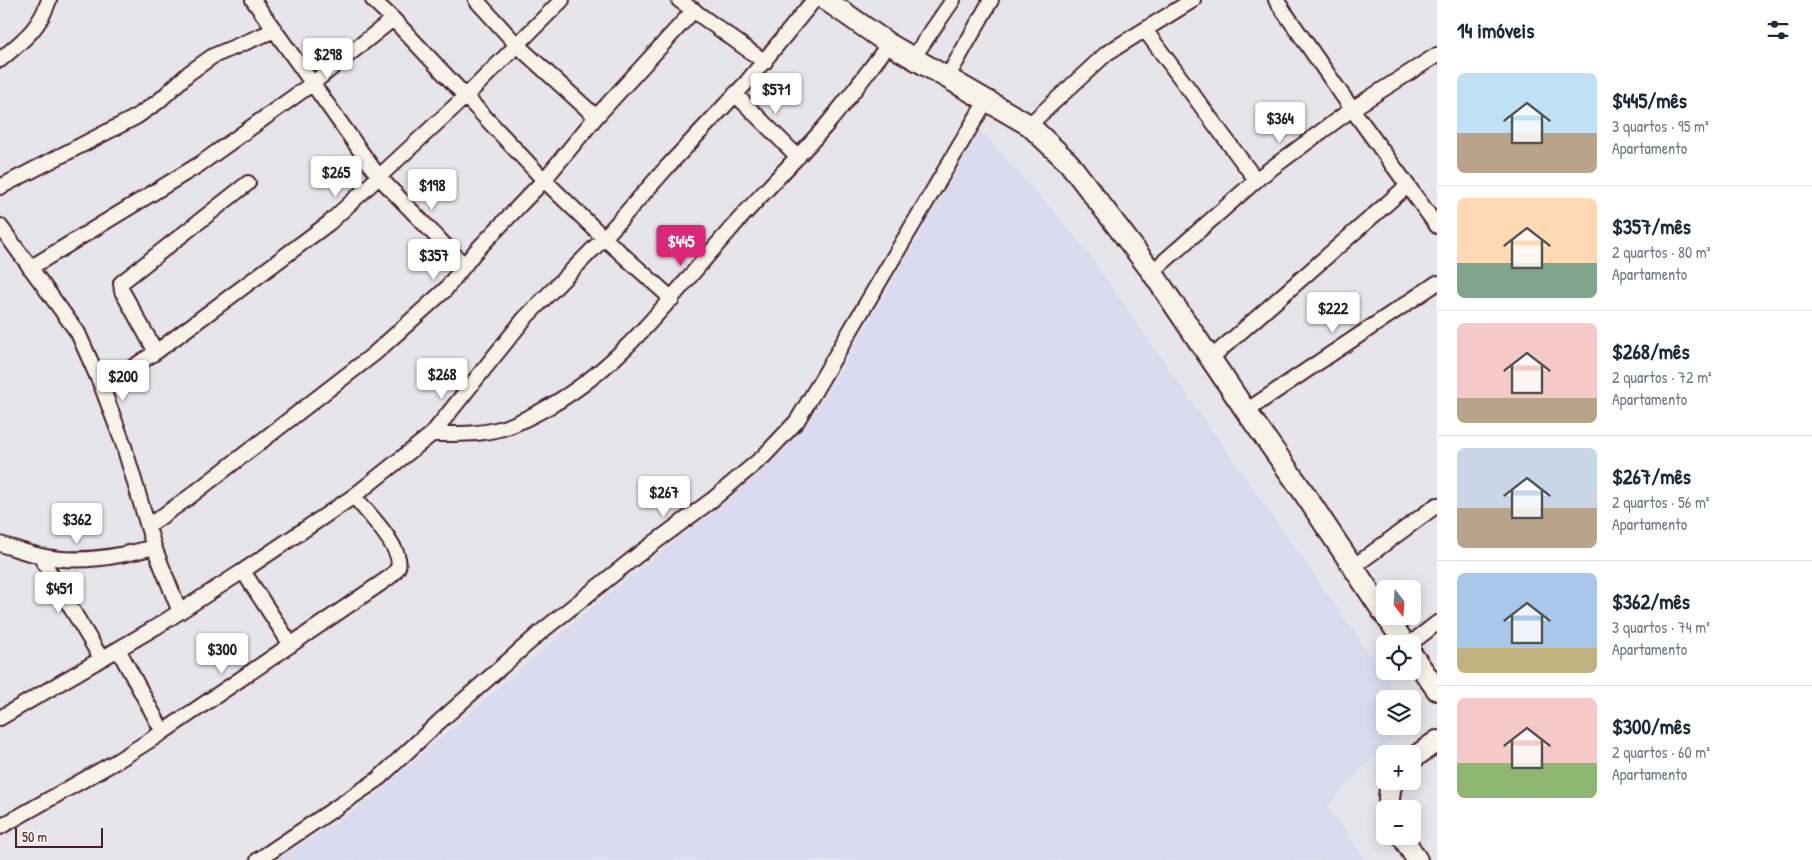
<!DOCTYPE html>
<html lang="pt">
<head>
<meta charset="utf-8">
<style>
	body { margin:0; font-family:"Patrick Hand",sans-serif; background:#f2f2f3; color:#1f2937; height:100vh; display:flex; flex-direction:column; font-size:19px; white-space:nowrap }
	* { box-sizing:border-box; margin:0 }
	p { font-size:16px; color:#747a83 }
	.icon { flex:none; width:28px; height:28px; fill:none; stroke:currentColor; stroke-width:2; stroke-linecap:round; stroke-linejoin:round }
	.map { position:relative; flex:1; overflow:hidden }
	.drawer { display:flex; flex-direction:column; background:#fff; width:375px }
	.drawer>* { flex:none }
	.needle { width:32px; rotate:163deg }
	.fabs { position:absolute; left:1376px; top:580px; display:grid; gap:10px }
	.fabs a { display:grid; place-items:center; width:45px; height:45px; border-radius:8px; background:#fff; box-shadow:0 2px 12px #0003; font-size:25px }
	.scale { position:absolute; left:15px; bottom:12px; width:88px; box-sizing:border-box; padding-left:5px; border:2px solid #4a1f2b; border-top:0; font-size:14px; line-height:18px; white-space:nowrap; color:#4a1f2b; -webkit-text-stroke:4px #f7f3e8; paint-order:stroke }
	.price { position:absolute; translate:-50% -42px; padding:0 11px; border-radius:5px; background:#fff; color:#222; font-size:16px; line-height:32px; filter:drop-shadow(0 1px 2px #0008) }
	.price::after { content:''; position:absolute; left:50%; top:30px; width:15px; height:11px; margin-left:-8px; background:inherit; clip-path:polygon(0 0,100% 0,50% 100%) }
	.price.on { background:#db2777; color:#fff }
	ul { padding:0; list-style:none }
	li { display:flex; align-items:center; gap:15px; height:125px; padding:0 20px }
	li+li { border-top:1px solid #e0e1e3 }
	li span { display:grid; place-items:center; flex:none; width:140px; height:100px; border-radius:8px; color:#555 }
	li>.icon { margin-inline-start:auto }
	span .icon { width:60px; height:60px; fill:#fffc; stroke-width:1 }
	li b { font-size:21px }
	h2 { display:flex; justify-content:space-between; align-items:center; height:60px; padding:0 20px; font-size:21px }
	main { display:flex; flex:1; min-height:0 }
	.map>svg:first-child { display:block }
	.built { fill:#dadbef }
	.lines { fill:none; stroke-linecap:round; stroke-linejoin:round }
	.street-casing { stroke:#4a1f2b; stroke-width:18 }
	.secondary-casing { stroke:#4a1f2b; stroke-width:24 }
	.street { stroke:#f7f3e8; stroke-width:14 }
	.secondary { stroke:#f7f3e8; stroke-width:20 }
</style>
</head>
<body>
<main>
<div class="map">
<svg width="1437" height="860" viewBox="0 0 1437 860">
	<rect width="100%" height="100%" fill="#e6e5ec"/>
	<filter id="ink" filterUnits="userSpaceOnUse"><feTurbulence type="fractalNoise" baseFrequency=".02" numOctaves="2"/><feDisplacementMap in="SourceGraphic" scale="10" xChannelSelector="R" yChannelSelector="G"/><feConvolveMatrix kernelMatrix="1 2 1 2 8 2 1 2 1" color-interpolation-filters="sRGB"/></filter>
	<g filter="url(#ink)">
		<path class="built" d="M980,130L1077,238L1401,699H1385V726H1403L1327,806L1366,860H277L369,800L596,604L724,502L784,451L829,390Z"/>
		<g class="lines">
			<g class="street-casing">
				<path id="street" d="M253,0L379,177L464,265
					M373,0L393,19L544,180L604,238L672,299
					M476,0L517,45L596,117
					M679,0L765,62
					M1276,0L1352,109L1437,226
					M1145,30L1256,180
					M913,58L953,0
					M0,60C22,41 39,30 49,0
					M947,78L991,0
					M735,94L798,157
					M1029,125L1107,53L1193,0
					M0,187L136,117L159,101L189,73L213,56L275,30
					M0,226L78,333L102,387L123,443L154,547L180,612
					M30,268L200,164L313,83L393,19
					M1152,272L1261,176L1352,109L1437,55
					M156,352L122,291L121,283L248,183
					M1211,358L1407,186
					M102,387L156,352L329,223L466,96L562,0
					M1246,411L1437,283
					M432,434C456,434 480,435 503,428C517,424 529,417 541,411C620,370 671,296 729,231C761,194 797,159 829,122C850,97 869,70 889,44
					M148,526L188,498L374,354L445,290L475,252L544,180L596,117L694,10
					M0,544C13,548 27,553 41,556C79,564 118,557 154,547
					M40,556L101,658
					M1353,567L1437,505
					M243,571L291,645
					M1410,644L1437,623
					M118,649L163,732
					M0,718L156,627L243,571L354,496L432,434L525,318L604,238L668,166L746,83L814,0
					M0,827L117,761L163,732L387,579C391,576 396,572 398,567C404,549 365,510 354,496
					M258,860L377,780L439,722L542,631L639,554L712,500L764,456L797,421L986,101"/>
			</g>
			<g class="secondary-casing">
				<path id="secondary" d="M826,0L889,44L1029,125L1069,163L1152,272L1246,411L1302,490L1385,615
					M1386,616L1405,644
					M1412,655L1437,690
					M1412,759L1437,741
					M1390,809C1388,799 1389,790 1393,781
					M1402,836L1417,860"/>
			</g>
			<use href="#street" class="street"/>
			<use href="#secondary" class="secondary"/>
		</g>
	</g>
</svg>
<div class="fabs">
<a><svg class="needle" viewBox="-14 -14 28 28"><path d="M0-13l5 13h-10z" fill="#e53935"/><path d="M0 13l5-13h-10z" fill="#747a83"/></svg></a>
<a><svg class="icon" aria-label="locate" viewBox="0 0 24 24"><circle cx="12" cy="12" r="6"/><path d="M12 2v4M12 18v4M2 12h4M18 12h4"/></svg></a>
<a><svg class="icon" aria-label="layers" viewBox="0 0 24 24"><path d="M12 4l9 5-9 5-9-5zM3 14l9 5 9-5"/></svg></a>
<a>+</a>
<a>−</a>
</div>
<div class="scale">50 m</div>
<b class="price" style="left:328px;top:80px">$298</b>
<b class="price" style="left:776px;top:115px">$571</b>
<b class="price" style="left:1280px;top:144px">$364</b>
<b class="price" style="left:336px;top:198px">$265</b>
<b class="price" style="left:432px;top:211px">$198</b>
<b class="price on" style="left:681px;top:267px">$445</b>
<b class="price" style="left:434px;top:281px">$357</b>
<b class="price" style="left:1333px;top:334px">$222</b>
<b class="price" style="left:442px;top:400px">$268</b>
<b class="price" style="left:123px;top:402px">$200</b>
<b class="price" style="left:664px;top:518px">$267</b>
<b class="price" style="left:77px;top:545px">$362</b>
<b class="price" style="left:59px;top:614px">$451</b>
<b class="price" style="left:222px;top:675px">$300</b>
</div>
<section class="drawer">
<h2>14 imóveis<svg class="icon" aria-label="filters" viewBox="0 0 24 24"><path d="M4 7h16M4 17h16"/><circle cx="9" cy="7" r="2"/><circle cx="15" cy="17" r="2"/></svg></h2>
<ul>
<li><span style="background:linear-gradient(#bfe0f5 60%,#b9a48a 0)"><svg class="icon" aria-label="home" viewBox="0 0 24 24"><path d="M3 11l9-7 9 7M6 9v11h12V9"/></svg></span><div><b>$445/mês</b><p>3 quartos · 95 m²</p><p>Apartamento</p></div></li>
<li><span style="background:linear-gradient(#ffd9b3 65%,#7fa58c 0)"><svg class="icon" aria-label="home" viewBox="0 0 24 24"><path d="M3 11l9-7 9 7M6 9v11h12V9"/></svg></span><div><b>$357/mês</b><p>2 quartos · 80 m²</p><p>Apartamento</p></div></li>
<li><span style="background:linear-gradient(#f6c9c9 75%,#b9a48a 0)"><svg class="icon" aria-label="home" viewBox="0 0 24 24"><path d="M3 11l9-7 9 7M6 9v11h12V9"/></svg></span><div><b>$268/mês</b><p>2 quartos · 72 m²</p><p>Apartamento</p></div></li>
<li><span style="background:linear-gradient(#c9d6e8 60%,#b9a48a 0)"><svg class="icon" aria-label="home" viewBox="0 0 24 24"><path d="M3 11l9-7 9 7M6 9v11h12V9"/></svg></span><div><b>$267/mês</b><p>2 quartos · 56 m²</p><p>Apartamento</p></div></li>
<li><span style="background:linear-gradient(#a9c7e8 75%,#c2b280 0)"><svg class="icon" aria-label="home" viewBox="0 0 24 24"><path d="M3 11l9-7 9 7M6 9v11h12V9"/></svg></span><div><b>$362/mês</b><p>3 quartos · 74 m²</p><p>Apartamento</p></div></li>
<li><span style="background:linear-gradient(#f6c9c9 65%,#8fb573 0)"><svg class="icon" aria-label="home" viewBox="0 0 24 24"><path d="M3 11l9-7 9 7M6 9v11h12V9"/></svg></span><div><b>$300/mês</b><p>2 quartos · 60 m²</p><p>Apartamento</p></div></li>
</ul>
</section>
</main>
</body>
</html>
